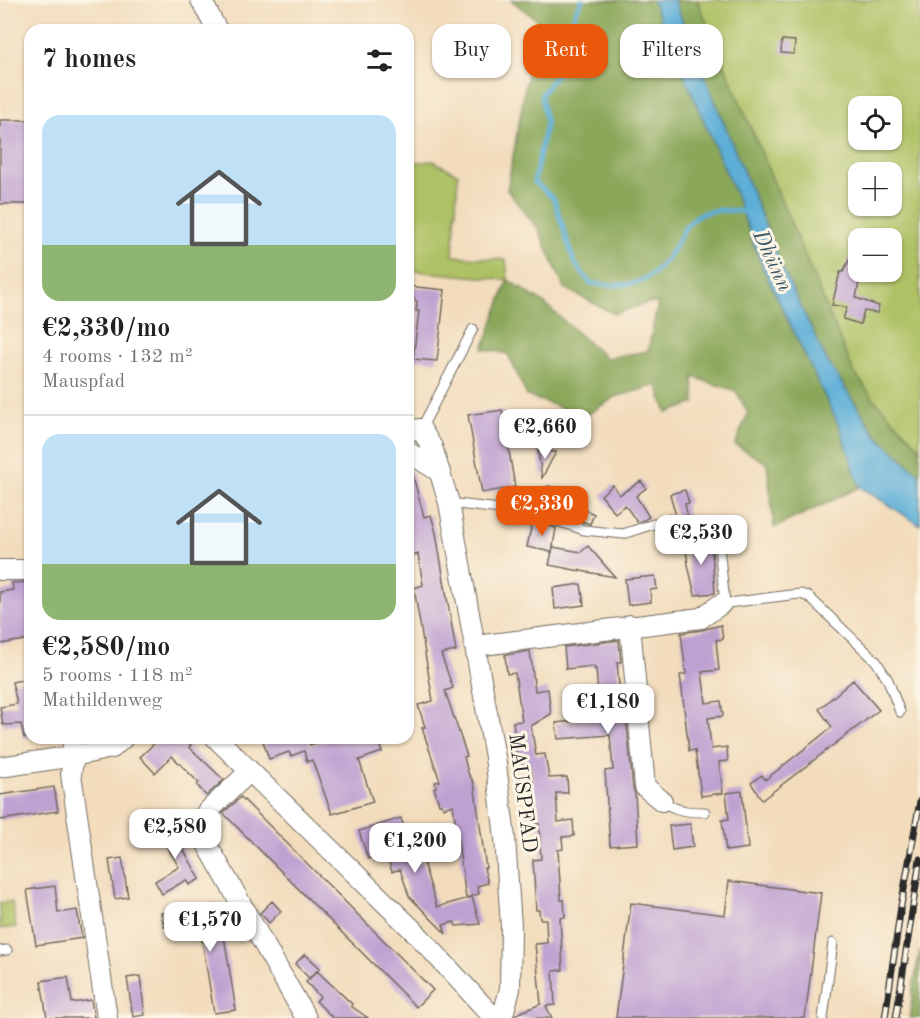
<!DOCTYPE html>
<html lang="en">
<head>
<meta charset="utf-8">
<style>
	body { margin:0; font-family:"Old Standard TT",serif; background:#f2f2f2; color:#222; height:100vh; display:flex; flex-direction:column; font-size:22px; white-space:nowrap }
	* { box-sizing:border-box; margin:0 }
	p { font-size:20px; color:#767676 }
	.icon { flex:none; width:33px; height:33px; fill:none; stroke:currentColor; stroke-width:2; stroke-linecap:round; stroke-linejoin:round }
	.map { position:relative; flex:1; overflow:hidden }
	.side { position:absolute; left:24px; top:24px; width:390px; height:720px; display:flex; flex-direction:column; background:#fff; border-radius:18px; box-shadow:0 2px 4px #0004 }
	.side>* { flex:none }
	.guide { position:absolute; left:432px; top:24px; width:398px; height:54px; display:flex; gap:12px }
	.fabs { position:absolute; left:848px; top:96px; display:grid; gap:12px }
	.fabs a { display:grid; place-items:center; width:54px; height:54px; border-radius:12px; background:#fff; box-shadow:0 2px 4px #0004; font-size:30px }
	.price { position:absolute; translate:-50% -51px; padding:0 14px; border-radius:12px; background:#fff; color:#222; font-size:20px; line-height:39px; filter:drop-shadow(0 2px 3px #0008) }
	.price::after { content:''; position:absolute; left:50%; top:36px; width:18px; height:14px; margin-left:-9px; background:inherit; clip-path:polygon(0 0,100% 0,50% 100%) }
	.price.current { background:#ea580c; color:#fff }
	ul { padding:0; list-style:none }
	li { display:grid; align-content:center; gap:12px; height:318px; padding:0 18px }
	li+li { border-top:2px solid #e0e0e0 }
	li span { display:grid; place-items:center; height:186px; border-radius:18px; color:#555 }
	li>.icon { margin-inline-start:auto }
	span .icon { width:108px; height:108px; fill:#fffc; stroke-width:1 }
	li b { font-size:26px }
	h2 { display:flex; justify-content:space-between; align-items:center; height:72px; padding:0 18px; font-size:26px }
	.pill { padding:0 21px; border-radius:18px; background:#fff; box-shadow:0 2px 4px #0004; font-size:21px; line-height:54px }
	.pill.current { background:#ea580c; color:#fff }
	.map>svg:first-child { display:block }
	.green { fill:#aec165; stroke:#6c7648; stroke-width:1.5; fill-rule:evenodd }
	.forest { fill:#8aa75a; stroke:#5a6942; stroke-width:1.5 }
	.water { fill:#5dafd8; stroke:#446d82; stroke-width:1.5 }
	.lines { fill:none; stroke-linecap:round; stroke-linejoin:round }
	.stream { stroke:#5dafd8; stroke-width:4.5 }
	.building { fill:#bea0d1 }
	.lane-casing { stroke:#71695e; stroke-width:11 }
	.street-casing { stroke:#71695e; stroke-width:22 }
	.lane { stroke:#fff; stroke-width:9 }
	.street { stroke:#fff; stroke-width:20 }
	.rail-casing { stroke:#2b2b2b; stroke-width:7 }
	.rail { stroke:#fcf5e5; stroke-width:4.5; stroke-dasharray:14; stroke-linecap:butt }
	.labels { text-anchor:middle; dominant-baseline:central; stroke-width:6; stroke-linejoin:round; paint-order:stroke }
	.street-label { font-size:21px; fill:#2b2b2b; stroke:#fcf5e5 }
	.water-label { font-size:22px; font-style:italic; fill:#3c5968; stroke:#fcf5e5 }
</style>
</head>
<body>
<div class="map">
<svg width="920" height="1018" viewBox="0 0 920 1018">
	<rect width="100%" height="100%" fill="#fcf5e5"/>
	<filter id="ink" filterUnits="userSpaceOnUse"><feTurbulence type="fractalNoise" baseFrequency=".0167" numOctaves="2"/><feDisplacementMap in="SourceGraphic" scale="12" xChannelSelector="R" yChannelSelector="G"/><feConvolveMatrix kernelMatrix="1 2 1 2 8 2 1 2 1" color-interpolation-filters="sRGB"/></filter>
	<filter id="wash" filterUnits="userSpaceOnUse"><feTurbulence type="fractalNoise" baseFrequency=".008" numOctaves="4" result="noise"/><feDisplacementMap in="SourceGraphic" scale="24" xChannelSelector="R" yChannelSelector="G"/><feGaussianBlur stdDeviation="1.35" result="paint"/><feColorMatrix in="noise" values="0 0 0 0 0 0 0 0 0 0 0 0 0 0 0 0 0 1.4 0 .05"/><feComposite in="paint" operator="in"/></filter>
	<g filter="url(#wash)">
		<rect width="100%" height="100%" fill="#f2dcbc"/>
		<path class="green" d="M697,0H920V448L873,398L853,371ZM858,106H891V140H858ZM858,172H891V206H858ZM858,238H891V272H858Z
			M433,161L458,174L453,256L506,260L508,280L408,270V163Z
			M12,902L16,927L0,929V903Z"/>
		<path class="forest" d="M511,0H652L735,193L763,268L841,430L860,487L774,528L767,463L735,445L748,413L736,391L693,377L695,403L667,413L657,385L615,397L585,416L527,396L508,354L483,349L508,280L545,304L606,358L648,351L658,303H648L614,314L564,288L539,230L507,190L537,20Z
			M674,0H697L853,371L873,398L920,448V475L876,435L827,361L785,274Z
			M920,951V1018H910L913,986Z"/>
		<path class="water" d="M652,0H674L785,274L827,361L876,435L920,475V525L860,487L841,430L763,268L735,193Z"/>
		<g class="lines">
			<path class="stream" d="M582,0L575,12L562,67L541,95L546,123L534,182L554,199L574,262L590,283C632,289 652,285 675,246C682,234 685,224 697,216C712,207 731,211 747,212"/>
		</g>
		<g id="blocks">
			<path class="building" d="M782,40L795,41L794,54L781,53Z
				M0,120H30V204H0Z
				M858,242V272H861L856,298L879,306L877,313L864,311L860,324L843,319L847,307L832,305L840,272H843Z
				M408,286L445,290L437,361L413,359L419,311H416L417,302L408,291Z
				M502,410L515,487L482,493L468,415Z
				M538,451L556,452L542,478Z
				M412,472L424,517L431,515L436,533L456,651L441,654L453,688L445,691L467,756L464,757L468,773L474,783L486,868H484L488,883L477,886L479,894L466,898L453,805L443,808L442,804H439L434,788L436,787L435,782L440,781L422,728L425,727L418,705L433,701L414,588L423,585L418,554L408,558V473Z
				M641,481L646,488L636,496L649,517L644,520L637,522L625,505L615,513L601,495L613,485L619,495Z
				M548,486L567,490L565,501L594,514L590,524L544,509Z
				M685,490L689,503L685,504L688,518L677,520L670,494Z
				M532,523L541,525V523L556,528L552,552L527,547Z
				M711,538L715,593L695,595L688,565L685,541Z
				M588,546L615,577L581,571L579,569L580,571L549,565L553,547L581,552Z
				M655,576L657,589L650,590L651,602L628,605L625,579Z
				M30,582V639L0,644V592L13,590L12,583Z
				M581,584L584,605L555,609L553,588Z
				M721,625L723,639L716,640L719,670L702,672L706,703L721,701L722,708L723,716L708,718L711,749L727,747L728,761L719,762L723,793L701,796L695,750L689,751L682,690L680,675L686,674L681,633L702,630Z
				M619,640L621,662H617L620,696L624,695L633,788L635,794L638,844L610,846L605,771L613,770L610,735L558,739L556,723L600,718L596,669H594V666L566,669L564,647Z
				M530,651L535,691L548,689L551,714L531,726L536,755L545,754L549,778L567,777L568,793H556L558,822L573,820L574,836L562,837L563,849L558,850L561,900H564L565,917L560,918L563,970L553,971L555,1005L546,1006L552,1018H514L516,1014L541,1004L535,944L547,943L546,919H540L539,910H536L533,860L541,859L539,824H537L533,780L530,764L518,765L513,722L522,721L515,673L507,674L505,655Z
				M30,678V737L24,738L21,724L3,725L0,707L17,704L12,682Z
				M853,680L879,710L762,800L751,783L762,775L765,780L832,727L819,709Z
				M160,738H183L191,745L189,747L224,780L206,796L197,785L199,783L172,756L155,773L140,757Z
				M262,738H308L310,745L332,738H378L382,752L359,760L373,802L332,814L312,760L307,762L304,751L291,756L289,752L269,759Z
				M54,787L58,811L0,820V795Z
				M742,791L748,848L726,851L722,820L729,819L726,793Z
				M241,797L433,990L416,1007L223,813Z
				M165,817L200,879L189,885L186,880L162,894L155,881L179,867L154,824Z
				M401,818L408,841L413,844L419,863L423,862L437,907L472,897L480,924L456,926L454,922L443,925L446,934L409,896L400,869L392,872L386,853L368,859L359,831Z
				M690,824L693,847L672,850L669,826Z
				M122,858L128,897L115,899L109,860Z
				M729,881L821,893L805,1018H616L631,903L725,915Z
				M55,886L58,913L77,910L82,938L36,945L27,890Z
				M272,901L281,911L269,923L260,913Z
				M215,905L219,931L223,930L236,1010L214,1013L199,922L164,927L161,913Z
				M305,954L320,968L309,978L295,964Z
				M317,971L352,1004L351,1006L368,1018H333L316,1001L320,997L306,982Z
				M140,976L145,1015L133,1017L127,978Z
				M68,977L72,1003L91,1000L94,1018H47L41,981Z"/>
		</g>
	</g>
	<g filter="url(#ink)">
		<use href="#blocks" fill-opacity="0" stroke="#71695e" stroke-width="1.5"/>
		<g class="lines">
			<g class="lane-casing">
				<path id="lane" d="M421,429L473,329
					M449,503L534,513L584,530L623,534L669,519
					M718,537L725,603
					M721,604L790,595L801,594L809,597L876,661L888,680L900,712
					M662,801C676,811 688,812 705,812
					M0,951L7,950
					M823,1018L833,943"/>
			</g>
			<g class="street-casing">
				<path id="street" d="M201,0L217,30
					M408,430L421,429L432,447L449,503L495,757L505,838L511,926L510,989L502,1018
					M408,452L440,472
					M0,570H30
					M630,625L645,787L662,801
					M475,646L701,618L721,604
					M72,738L74,756L71,774L107,1018
					M216,738L416,933L494,1018
					M0,767L74,756L112,748L123,738
					M249,772L207,812L200,822V832L306,1018"/>
			</g>
			<use href="#lane" class="lane"/>
			<use href="#street" class="street"/>
			<g class="rail-casing">
				<path id="rail" d="M885,1018L901,906L920,801
					M896,1018L920,859"/>
			</g>
			<use href="#rail" class="rail"/>
		</g>
	</g>
	<g class="labels">
		<g class="street-label">
			<text transform="translate(522 793) rotate(83)">MAUSPFAD</text>
		</g>
		<g class="water-label">
			<text transform="translate(772 261) rotate(65)">Dhünn</text>
		</g>
	</g>
</svg>
<div class="fabs">
<a><svg class="icon" aria-label="locate" viewBox="0 0 24 24"><circle cx="12" cy="12" r="6"/><path d="M12 2v4M12 18v4M2 12h4M18 12h4"/></svg></a>
<a>+</a>
<a>−</a>
</div>
<b class="price" style="left:545px;top:460px">€2,660</b>
<b class="price current" style="left:542px;top:537px">€2,330</b>
<b class="price" style="left:701px;top:566px">€2,530</b>
<b class="price" style="left:608px;top:735px">€1,180</b>
<b class="price" style="left:175px;top:860px">€2,580</b>
<b class="price" style="left:415px;top:874px">€1,200</b>
<b class="price" style="left:210px;top:953px">€1,570</b>
<div class="guide">
<a class="pill">Buy</a>
<a class="pill current">Rent</a>
<a class="pill">Filters</a>
</div>
<section class="side">
<h2>7 homes<svg class="icon" aria-label="filters" viewBox="0 0 24 24"><path d="M4 7h16M4 17h16"/><circle cx="9" cy="7" r="2"/><circle cx="15" cy="17" r="2"/></svg></h2>
<ul>
<li><span style="background:linear-gradient(#bfe0f5 70%,#8fb573 0)"><svg class="icon" aria-label="home" viewBox="0 0 24 24"><path d="M3 11l9-7 9 7M6 9v11h12V9"/></svg></span><div><b>€2,330/mo</b><p>4 rooms · 132 m²</p><p>Mauspfad</p></div></li>
<li><span style="background:linear-gradient(#bfe0f5 70%,#8fb573 0)"><svg class="icon" aria-label="home" viewBox="0 0 24 24"><path d="M3 11l9-7 9 7M6 9v11h12V9"/></svg></span><div><b>€2,580/mo</b><p>5 rooms · 118 m²</p><p>Mathildenweg</p></div></li>
</ul>
</section>
</div>
</body>
</html>
